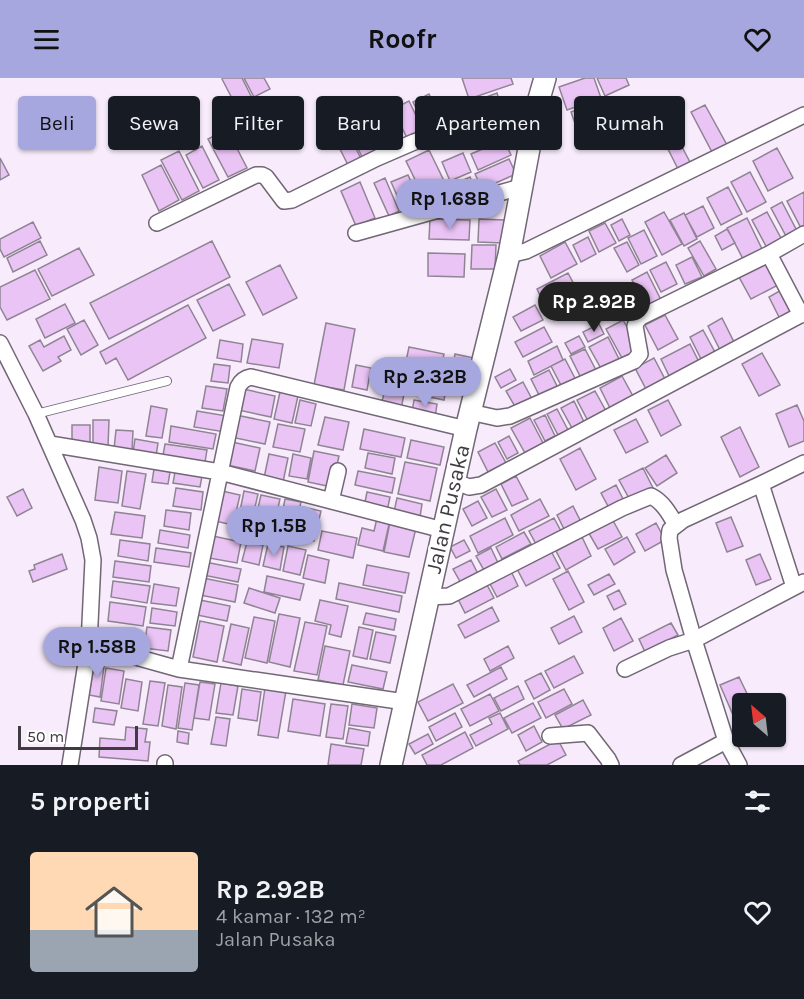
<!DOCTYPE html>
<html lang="id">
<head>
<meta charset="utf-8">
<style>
	body { margin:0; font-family:Karla,sans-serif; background:#20242c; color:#f1f3f6; height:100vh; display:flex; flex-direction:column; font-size:22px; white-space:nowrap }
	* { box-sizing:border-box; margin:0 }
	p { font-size:20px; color:#9ea1a6 }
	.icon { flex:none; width:33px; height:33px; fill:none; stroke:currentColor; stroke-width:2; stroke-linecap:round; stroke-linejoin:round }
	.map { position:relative; height:687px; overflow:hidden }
	.side { display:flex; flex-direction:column; background:#171b24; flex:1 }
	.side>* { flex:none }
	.hud { position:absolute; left:18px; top:18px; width:768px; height:54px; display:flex; gap:12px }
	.needle { width:39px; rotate:332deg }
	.fabs { position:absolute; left:732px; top:615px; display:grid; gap:12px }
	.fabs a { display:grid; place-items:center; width:54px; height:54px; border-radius:6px; background:#171b24; box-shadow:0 2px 4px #0004; font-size:30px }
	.scale { position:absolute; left:18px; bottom:15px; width:120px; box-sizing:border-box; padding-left:6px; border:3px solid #403b41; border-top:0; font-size:16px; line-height:21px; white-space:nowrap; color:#403b41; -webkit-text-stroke:4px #fefefe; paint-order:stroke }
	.price { position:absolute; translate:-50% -51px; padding:0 14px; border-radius:21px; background:#a6a7de; color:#111; font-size:20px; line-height:39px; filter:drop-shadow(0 2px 3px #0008) }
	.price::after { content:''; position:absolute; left:50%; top:36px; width:18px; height:14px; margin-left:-9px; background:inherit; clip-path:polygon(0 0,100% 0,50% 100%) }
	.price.current { background:#222; color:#fff }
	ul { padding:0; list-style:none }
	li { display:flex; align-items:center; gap:18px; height:150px; padding:0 30px }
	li+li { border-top:2px solid #363941 }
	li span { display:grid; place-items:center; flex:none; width:168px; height:120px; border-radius:6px; color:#555 }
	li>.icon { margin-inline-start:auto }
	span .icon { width:72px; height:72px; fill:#fffc; stroke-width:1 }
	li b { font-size:26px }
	h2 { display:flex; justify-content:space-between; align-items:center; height:72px; padding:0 30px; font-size:26px }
	.pill { padding:0 21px; border-radius:6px; background:#171b24; box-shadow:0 2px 4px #0004; font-size:21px; line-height:54px }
	.pill.current { background:#a6a7de; color:#111 }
	header { display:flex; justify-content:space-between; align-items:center; height:78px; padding:0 30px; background:#a6a7de; color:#111; font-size:27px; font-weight:700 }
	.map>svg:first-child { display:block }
	.building { fill:#eac4f5; stroke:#8f8493; stroke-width:1.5 }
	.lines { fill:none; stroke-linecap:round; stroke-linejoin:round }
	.lane-casing { stroke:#716775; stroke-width:10 }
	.street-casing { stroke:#716775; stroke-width:18 }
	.secondary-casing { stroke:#716775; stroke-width:24 }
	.lane { stroke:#fff; stroke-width:8 }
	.street { stroke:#fff; stroke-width:15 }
	.secondary { stroke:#fff; stroke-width:21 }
	.labels { text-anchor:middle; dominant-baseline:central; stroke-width:5; stroke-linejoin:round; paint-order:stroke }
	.street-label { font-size:22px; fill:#403b41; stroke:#fefefe }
</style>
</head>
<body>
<header><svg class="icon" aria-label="menu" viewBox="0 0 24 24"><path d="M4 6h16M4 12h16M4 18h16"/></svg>Roofr<svg class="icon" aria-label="heart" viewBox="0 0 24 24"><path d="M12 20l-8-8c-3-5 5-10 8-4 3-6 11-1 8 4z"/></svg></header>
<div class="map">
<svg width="804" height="687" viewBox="0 0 804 687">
	<rect width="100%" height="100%" fill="#f8ecfc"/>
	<path class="building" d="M223,0H242L252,20L236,28L222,1Z
		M244,0H264L270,11L254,19Z
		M462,0H511L513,6L469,21Z
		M585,0H594L601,20L567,32L559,9Z
		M597,0H626L629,7L605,18Z
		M497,15L502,32L479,40L473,24Z
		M429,16L443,44L427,52L413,24Z
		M464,20L472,44L450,51L442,28Z
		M409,23L423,52L407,60L393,31Z
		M600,24L607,44L578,54L571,34Z
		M705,27L727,67L712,74L691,34Z
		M346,28L354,44L334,54L325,38Z
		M366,39L373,51L353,61L346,49Z
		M392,39L404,63L385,73L373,49Z
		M491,42L497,58L481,64L475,48Z
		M227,51L247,90L228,99L208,61Z
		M372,53L381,71L363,81L354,62Z
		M349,56L361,81L348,87L336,63Z
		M504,62L511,77L478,92L471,76Z
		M680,65L692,88L680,95L668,71Z
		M202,68L219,102L203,110L186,77Z
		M777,70L793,100L768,113L753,83Z
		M429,72L447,109L424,120L406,83Z
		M179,73L199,113L182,122L161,82Z
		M463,75L471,94L450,103L442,84Z
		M0,80L9,97L0,102Z
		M509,81L516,96L482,111L475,96Z
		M161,87L179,122L159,133L142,97Z
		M750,94L766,124L747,134L731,104Z
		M408,97L420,123L403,131L391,104Z
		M470,99L477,115L459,122L452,107Z
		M385,100L399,133L389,138L374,105Z
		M360,104L375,140L356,148L341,113Z
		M728,109L742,136L721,147L707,120Z
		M804,114V149L801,150L787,123Z
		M782,124L797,153L786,158L771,130Z
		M703,128L714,150L697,159L685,137Z
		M664,134L682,166L662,177L645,144Z
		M767,134L782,162L767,170L752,142Z
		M684,135L697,161L684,168L670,142Z
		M747,140L762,171L743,181L727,150Z
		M430,141L470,142L469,162L429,161Z
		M479,141L504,142L503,165L478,164Z
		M622,141L630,157L619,163L611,147Z
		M33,144L41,160L4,179L0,171V161Z
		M605,145L616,165L599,174L589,153Z
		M727,151L735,165L722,172L715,158Z
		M644,152L657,178L641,186L628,160Z
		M588,159L596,176L581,184L573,167Z
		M40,163L47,177L13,194L7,180Z
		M212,163L230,199L109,261L90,225Z
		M700,163L716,191L704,198L688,170Z
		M565,164L577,186L551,200L540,178Z
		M627,164L639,187L627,194L614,170Z
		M472,167H496L495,191H471Z
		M79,170L94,197L52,218L38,191Z
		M428,175L465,176L464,199L428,198Z
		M692,179L702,199L685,206L676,187Z
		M666,184L677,206L661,214L650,192Z
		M768,184L780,206L751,221L739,199Z
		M280,187L297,220L263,237L246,204Z
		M35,192L50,221L7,242L0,229V209Z
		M647,194L663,226L648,234L632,202Z
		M568,195L576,210L544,226L537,211Z
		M229,206L245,237L213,253L197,222Z
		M783,211L795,233L780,241L769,219Z
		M608,215L617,231L592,244L583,228Z
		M65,226L75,245L45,260L36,241Z
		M188,227L206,260L128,302L116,280L106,286L100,274Z
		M535,227L543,242L521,253L513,239Z
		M665,237L678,261L658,272L645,247Z
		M722,240L734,264L720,272L708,248Z
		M84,242L98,267L81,277L67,251Z
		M623,242L639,271L622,280L606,251Z
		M326,245L355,251L344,312L314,307Z
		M599,246L604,256L588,264L583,254Z
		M544,249L552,264L523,279L515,264Z
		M703,252L716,276L702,283L690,259Z
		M64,258L71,272L58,279L61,283L43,293L29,268L40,262L44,269Z
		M579,258L585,269L571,276L565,265Z
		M608,259L621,285L603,294L589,269Z
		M252,261L283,266L279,290L247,285Z
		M220,262L243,266L241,284L217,280Z
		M690,266L699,284L670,300L661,281Z
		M557,268L563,282L534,297L528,283Z
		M409,269L444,276L440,295L405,288Z
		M585,271L598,296L583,304L570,278Z
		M762,275L780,307L759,318L742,286Z
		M455,276L474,280L471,296L452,292Z
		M654,280L666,303L647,313L635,290Z
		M565,281L578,306L564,313L551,288Z
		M214,286L230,288L228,305L211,303Z
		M356,287L371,290L367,312L352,309Z
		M400,291L448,301L444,322L396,312Z
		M510,291L516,302L501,310L495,299Z
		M549,292L559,312L541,321L531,301Z
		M622,298L634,320L611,332L600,310Z
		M523,304L533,323L517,332L506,313Z
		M206,308L227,311L223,333L202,330Z
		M243,311L275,318L271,339L238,332Z
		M385,312L404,316L401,331L381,327Z
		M595,313L606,333L588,343L577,322Z
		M280,314L298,318L292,345L274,341Z
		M300,322L316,326L311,348L295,345Z
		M414,322L437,326L435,339L412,334Z
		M668,322L681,347L661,358L648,332Z
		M574,323L584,344L572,350L561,330Z
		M797,327L804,343V363L789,369L776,336Z
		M151,328L167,331L162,360L146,358Z
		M557,331L568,352L558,357L547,336Z
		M197,333L227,338L225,354L194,349Z
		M236,337L270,344L265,366L231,359Z
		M545,337L555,358L545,363L534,342Z
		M325,339L349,344L343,372L318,367Z
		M530,340L543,365L525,375L511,350Z
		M636,341L648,364L626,375L614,352Z
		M93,342H109L108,369H93Z
		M278,346L305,351L300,374L273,369Z
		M72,347H90V365H72Z
		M171,348L216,356L213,371L169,364Z
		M740,349L759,389L740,399L721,359Z
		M364,351L405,360L401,379L360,371Z
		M116,352L133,353L132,373L114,371Z
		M509,358L518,375L507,381L498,364Z
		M135,361L158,365L156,378L133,375Z
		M411,362L444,369L440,387L407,380Z
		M232,364L260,370L255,393L227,387Z
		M495,365L506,385L488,394L478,374Z
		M165,366L207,372L204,390L162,383Z
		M580,370L596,401L576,412L560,381Z
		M314,373L339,378L332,409L308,404Z
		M368,375L395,380L392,396L365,390Z
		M269,376L288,380L283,404L264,400Z
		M293,376L311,380L307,401L289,398Z
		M666,377L677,395L657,408L645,390Z
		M405,384L437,390L430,423L398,416Z
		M99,389L122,393L118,425L95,422Z
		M643,390L653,410L630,422L619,402Z
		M154,391L170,394L168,406L152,404Z
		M127,393L146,396L140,431L122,428Z
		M358,393L395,400L392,415L355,407Z
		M175,394L202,398L200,409L173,405Z
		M516,398L528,421L512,428L501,406Z
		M616,407L624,423L609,430L601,415Z
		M176,410L203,414L201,432L173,428Z
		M23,411L32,430L17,438L7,419Z
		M496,411L507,432L492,439L481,419Z
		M222,413L240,417L233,447L215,443Z
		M244,413L258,416L250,451L237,448Z
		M367,414L390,419L387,433L364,429Z
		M261,417L280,421L272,456L253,452Z
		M397,420L422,426L420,439L394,434Z
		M285,421L301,424L293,461L278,457Z
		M540,421L549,438L519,453L511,437Z
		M478,423L487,440L472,448L463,431Z
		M573,428L581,444L565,453L557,437Z
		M303,429L321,433L314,463L297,460Z
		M166,432L191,435L189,452L164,448Z
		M115,434L145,438L142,460L111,456Z
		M611,439L622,459L598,471L587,452Z
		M731,439L743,468L727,474L716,445Z
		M377,440L390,442L383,473L358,467L362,450L374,453Z
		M505,440L513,457L478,475L470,458Z
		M554,440L562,455L537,468L529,453Z
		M390,444L416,450L409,479L384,474Z
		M656,445L665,462L645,473L636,456Z
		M160,452L190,457L188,470L158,465Z
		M322,453L357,460L353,480L318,472Z
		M524,454L531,466L502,481L496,469Z
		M213,458L241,464L237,485L209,480Z
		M582,459L591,478L566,492L556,473Z
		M627,459L635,474L614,487L605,471Z
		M120,462L150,466L148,483L118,478Z
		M464,462L470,473L456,480L450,469Z
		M247,464L263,467L259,487L242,483Z
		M268,466L284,469L280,492L263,488Z
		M288,468L306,472L300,497L283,493Z
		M156,470L191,475L189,489L154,484Z
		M491,470L499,487L485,494L476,478Z
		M550,471L560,490L526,508L516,489Z
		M62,476L67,491L33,504L29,493L35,491L34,487Z
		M760,476L771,501L756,507L746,482Z
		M308,477L329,482L325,505L303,500Z
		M471,482L479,498L462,507L453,491Z
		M115,483L151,488L149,504L113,499Z
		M205,484L241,491L238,504L203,497Z
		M367,487L409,495L405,515L363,507Z
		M510,491L518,508L497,519L488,502Z
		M568,493L584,524L569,532L553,501Z
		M609,496L615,506L594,517L588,507Z
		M267,498L304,506L300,522L264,514Z
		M203,500L238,507L235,524L200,517Z
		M113,503L150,508L147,525L111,519Z
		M339,505L402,518L399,534L336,521Z
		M486,505L494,520L465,535L457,519Z
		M154,506L179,510L176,528L151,525Z
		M249,510L280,520L275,535L244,525Z
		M619,512L626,526L614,532L607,518Z
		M200,522L230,528L227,543L197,537Z
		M320,522L348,528L341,559L329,556L331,547L315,543Z
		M110,524L146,529L143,548L108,543Z
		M492,529L499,543L465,560L458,547Z
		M152,530L177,534L175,548L150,545Z
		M366,535L396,541L394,552L363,546Z
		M279,536L300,540L290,589L269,584Z
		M574,538L582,554L559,566L551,550Z
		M254,539L275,543L267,585L245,580Z
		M621,540L633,563L614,573L603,550Z
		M200,543L224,548L217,584L193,579Z
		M305,544L327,548L317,597L294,593Z
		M671,545L678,557L645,574L639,561Z
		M231,546L249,550L241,587L223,583Z
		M147,549L171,552L168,573L144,570Z
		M359,549L373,552L367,581L353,578Z
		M376,554L396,558L390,585L370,581Z
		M325,568L350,573L343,607L318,602Z
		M508,568L514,580L490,593L484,581Z
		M574,578L583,595L554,610L545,593Z
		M95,580L105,581L100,619L89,617Z
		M352,587L387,594L383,611L348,604Z
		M501,589L507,601L474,619L467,607Z
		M106,590L124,593L119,626L101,623Z
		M541,595L550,612L534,621L525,603Z
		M739,599L752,626H742V633L733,637L720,607Z
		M126,601L142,604L138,633L121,630Z
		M150,603L165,605L158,648L143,646Z
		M200,604L215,606L209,642L194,640Z
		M185,605L199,607L192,652L178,650Z
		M221,605L238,608L233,637L216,635Z
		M453,606L463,625L428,643L418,624Z
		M168,607L182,609L176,651L162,648Z
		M518,608L524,621L501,633L494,620Z
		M265,610L286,613L278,660L258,657Z
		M242,611L261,614L257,643L238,640Z
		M564,611L572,626L546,640L538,624Z
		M490,616L499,633L470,648L461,631Z
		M293,621L325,626L320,658L288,653Z
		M583,622L591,637L563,651L555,637Z
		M533,625L541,640L512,655L504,640Z
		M331,626L348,628L343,661L326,659Z
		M352,626L377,630L374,650L349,647Z
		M95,630L117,633L114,647L93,644Z
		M455,635L462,649L436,663L429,649Z
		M500,635L508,651L476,668L470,657L492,646L489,640Z
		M216,639L230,641L226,668L211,666Z
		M534,648L542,664L526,673L518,657Z
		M126,649L147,651L145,664H150L148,683L99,679L100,660L125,662Z
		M349,650L370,654L368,668L346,665Z
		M178,653L189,655L188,666L177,664Z
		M465,654L473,670L441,687H427L422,677Z
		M428,656L433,666L415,676L409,666Z
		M558,662L566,677L547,687H520L518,683Z
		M331,666L364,671L361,687H328Z"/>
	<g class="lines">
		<g class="lane-casing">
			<path id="lane" d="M36,336L167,303"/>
		</g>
		<g class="street-casing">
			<path id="street" d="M157,145L256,97H262L266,99L284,123L292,122L377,80L414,64L430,58L448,55L514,32L537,28
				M356,155L521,109
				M769,176L801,237
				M509,177L526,173L804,37
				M0,265L36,336L83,442L89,460L93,482L89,566L70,687
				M470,334L497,340L510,338L634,283L640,276L635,248L637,243L641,239L769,176L804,156
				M50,366L220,394L443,452
				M454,403L469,409L481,407L804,235
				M761,406L794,509
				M331,423L338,393
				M428,519L449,518L622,430L651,418C663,424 669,435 676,447
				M89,566L179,591L405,624
				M179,591L238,309C241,303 245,300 251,299L466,351
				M625,591L669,570L694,562L804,504
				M550,658L588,655L608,681L611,687
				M165,685V687
				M681,687L726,663
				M739,687L726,663L694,562L674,492L669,460L670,452L683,442L761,406L804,385"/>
		</g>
		<g class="secondary-casing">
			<path id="secondary" d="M391,687L466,351L509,177L537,28L545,0"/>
		</g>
		<use href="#lane" class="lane"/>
		<use href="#street" class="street"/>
		<use href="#secondary" class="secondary"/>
	</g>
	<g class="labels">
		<g class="street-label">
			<text transform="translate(448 431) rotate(-77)">Jalan Pusaka</text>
		</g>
	</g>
</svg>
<div class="fabs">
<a><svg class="needle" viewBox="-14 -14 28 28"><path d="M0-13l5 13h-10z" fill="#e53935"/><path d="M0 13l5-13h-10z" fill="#9ea1a6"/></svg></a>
</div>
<div class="scale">50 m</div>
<b class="price" style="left:450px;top:152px">Rp 1.68B</b>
<b class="price current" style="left:594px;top:255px">Rp 2.92B</b>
<b class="price" style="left:425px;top:330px">Rp 2.32B</b>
<b class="price" style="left:274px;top:479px">Rp 1.5B</b>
<b class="price" style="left:97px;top:600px">Rp 1.58B</b>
<div class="hud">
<a class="pill current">Beli</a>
<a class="pill">Sewa</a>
<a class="pill">Filter</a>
<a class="pill">Baru</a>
<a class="pill">Apartemen</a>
<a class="pill">Rumah</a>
</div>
</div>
<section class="side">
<h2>5 properti<svg class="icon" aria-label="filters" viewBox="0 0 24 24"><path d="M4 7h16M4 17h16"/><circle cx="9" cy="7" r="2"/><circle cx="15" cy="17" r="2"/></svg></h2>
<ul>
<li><span style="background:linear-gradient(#ffd9b3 65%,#9aa5b1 0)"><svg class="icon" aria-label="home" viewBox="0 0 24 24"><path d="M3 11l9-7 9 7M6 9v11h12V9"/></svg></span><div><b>Rp 2.92B</b><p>4 kamar · 132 m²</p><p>Jalan Pusaka</p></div><svg class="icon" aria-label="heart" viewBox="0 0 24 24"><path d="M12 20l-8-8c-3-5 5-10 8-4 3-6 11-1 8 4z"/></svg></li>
</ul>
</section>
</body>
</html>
